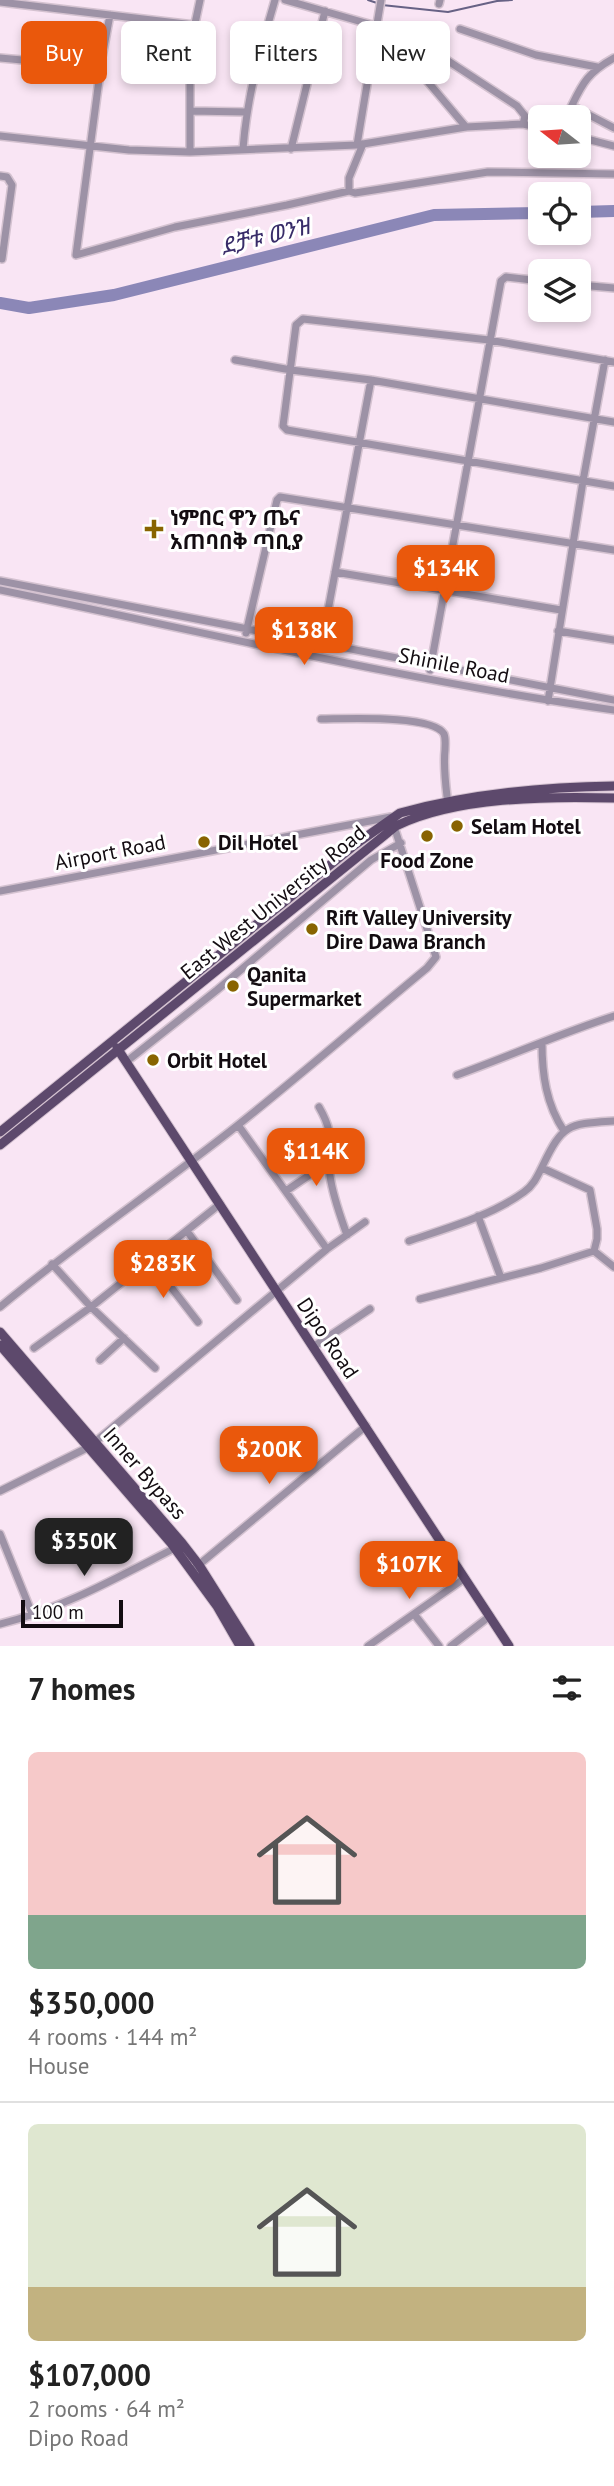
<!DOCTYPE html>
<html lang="en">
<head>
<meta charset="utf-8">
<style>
	body { margin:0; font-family:"PT Sans","Noto Sans Ethiopic",sans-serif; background:#f2f2f2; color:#222; height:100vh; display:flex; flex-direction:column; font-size:26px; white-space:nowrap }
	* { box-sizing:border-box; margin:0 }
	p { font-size:23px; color:#767676 }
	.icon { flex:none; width:38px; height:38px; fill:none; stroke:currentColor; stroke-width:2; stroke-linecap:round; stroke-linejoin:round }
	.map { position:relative; height:1646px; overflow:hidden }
	.panel { display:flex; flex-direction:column; background:#fff; flex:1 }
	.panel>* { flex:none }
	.hud { position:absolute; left:21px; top:21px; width:572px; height:63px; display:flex; gap:14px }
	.needle { width:46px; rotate:287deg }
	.tools { position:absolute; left:528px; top:105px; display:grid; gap:14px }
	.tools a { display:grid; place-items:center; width:63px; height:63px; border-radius:10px; background:#fff; box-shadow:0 4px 10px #0003; font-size:35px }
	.scale { position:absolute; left:21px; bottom:18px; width:102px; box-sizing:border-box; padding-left:7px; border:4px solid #130c11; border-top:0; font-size:19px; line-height:24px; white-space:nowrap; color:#130c11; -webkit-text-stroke:5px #fff; paint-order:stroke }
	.price { position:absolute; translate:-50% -60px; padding:0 16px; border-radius:14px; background:#ea580c; color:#fff; font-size:23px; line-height:46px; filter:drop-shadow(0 2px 4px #0008) }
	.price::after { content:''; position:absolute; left:50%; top:42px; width:21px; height:16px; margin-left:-10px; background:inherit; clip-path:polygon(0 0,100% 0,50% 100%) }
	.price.current { background:#222; color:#fff }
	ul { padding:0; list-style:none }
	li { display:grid; align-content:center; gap:14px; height:371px; padding:0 28px }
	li+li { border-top:2px solid #e0e0e0 }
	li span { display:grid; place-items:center; height:217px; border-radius:10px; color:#555 }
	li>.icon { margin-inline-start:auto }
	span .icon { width:126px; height:126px; fill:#fffc; stroke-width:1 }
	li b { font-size:30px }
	h2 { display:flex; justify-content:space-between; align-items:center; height:84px; padding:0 28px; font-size:30px }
	.chip { padding:0 24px; border-radius:10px; background:#fff; box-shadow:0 4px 10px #0003; font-size:24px; line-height:63px }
	.chip.current { background:#ea580c; color:#fff }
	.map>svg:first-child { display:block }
	.green { fill:#e3a8aa }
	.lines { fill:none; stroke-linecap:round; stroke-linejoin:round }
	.stream { stroke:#676285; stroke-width:2 }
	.river { stroke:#8b87b7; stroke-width:12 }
	.minor-casing { stroke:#d4c2d0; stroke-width:10 }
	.major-casing { stroke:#d4c2d0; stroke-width:11 }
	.minor { stroke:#9d92a6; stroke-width:7 }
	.major { stroke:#5d496c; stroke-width:9 }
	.poi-dot { fill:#886400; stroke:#fff; stroke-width:2.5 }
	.labels { text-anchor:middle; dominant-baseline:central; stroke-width:6; stroke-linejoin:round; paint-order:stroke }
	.poi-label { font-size:21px; font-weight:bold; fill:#130c11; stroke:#fff; text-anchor:start }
	.street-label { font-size:21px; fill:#130c11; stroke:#fff }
	.water-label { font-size:23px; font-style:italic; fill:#382c69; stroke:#fff }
</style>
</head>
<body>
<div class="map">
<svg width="614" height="1646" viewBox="0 0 614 1646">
	<rect width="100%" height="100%" fill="#f9e5f4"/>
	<path class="green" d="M354,851L304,894L191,986H186Z
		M108,1050L107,1053L0,1140V1135Z"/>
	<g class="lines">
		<path class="stream" d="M368,0L377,3
			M382,5L448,12L497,1L512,0"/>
		<path class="river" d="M579,212L614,211
			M0,303L29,308L114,295L434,215L541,213"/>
		<g class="minor-casing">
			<path id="minor" d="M285,0L376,26L417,69L466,127
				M0,2L194,25
				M439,4L440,0
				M110,15L102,57L76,255L175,227L287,205L349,191L355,193L488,172L614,174
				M460,29L536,55L597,67
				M0,58L44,62
				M417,69L426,56L436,53L517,106L525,116L523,124
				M572,106L614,128
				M191,111L246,112
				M566,117C581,88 583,75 614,58
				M0,136L129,150L190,152L357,145L466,127L523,124L541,128
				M579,137L614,146
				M357,145L381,0
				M243,149C247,96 260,51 275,0
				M291,149L325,11
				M190,152V47L200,0
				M0,176L7,177L12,185L2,259
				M349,191V178L363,144
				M579,285L614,288
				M235,360L291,370L371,380L614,422
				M614,362L489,340L303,319L296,325L283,426L287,430L614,486
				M335,572L561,610
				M0,581L614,700
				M0,590C204,632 408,681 614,710
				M558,631L614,640
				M246,633L277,500L280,497L614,550
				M321,648L371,380
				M430,670L501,281L506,277L541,281
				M548,701L583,481L605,360
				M321,719C343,719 433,714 444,734C446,739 445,745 445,750C443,768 446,787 448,805
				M0,891L391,817L436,957L427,968C364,1020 302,1074 238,1125C160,1187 77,1243 0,1307
				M542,1043C542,1074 546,1104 564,1131
				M126,1062L217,990L371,860L401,843
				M457,1075C510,1056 561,1033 614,1016
				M319,1107C337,1138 326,1144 330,1176C333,1197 340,1215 347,1235
				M238,1125L327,1249
				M286,1191L330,1161
				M478,1216L501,1278L420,1299L541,1268L594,1251L597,1239V1229L590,1190L542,1168
				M187,1231L237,1300
				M409,1241C447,1228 491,1216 524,1192C534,1185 538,1175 543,1165C563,1123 569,1124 614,1121
				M594,1251L614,1267
				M150,1260L198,1322
				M52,1264L91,1307L155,1368
				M313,1347L370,1309
				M34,1348L91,1307L220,1204
				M100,1360L124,1338
				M0,1491L89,1447L327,1249L365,1222
				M0,1534L33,1616
				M195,1568L366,1426
				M414,1614L439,1646
				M0,1624C62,1609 118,1577 175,1548
				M368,1646L465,1578
				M451,1646L490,1616"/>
		</g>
		<g class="major-casing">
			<path id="major" d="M117,1048L509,1646
				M0,1132L356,844L400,813C470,794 541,787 614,786
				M0,1145L396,826C455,797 548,796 614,798
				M0,1332L182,1543L199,1565L250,1646
				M0,1345L171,1543L217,1606L240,1646"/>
		</g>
		<use href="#minor" class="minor"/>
		<use href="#major" class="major"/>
	</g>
	<g class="poi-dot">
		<path d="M150.5 518.5h7v7h7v7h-7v7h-7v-7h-7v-7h7z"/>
		<circle cx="457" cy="826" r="7"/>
		<circle cx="427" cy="836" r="7"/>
		<circle cx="204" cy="842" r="7"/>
		<circle cx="312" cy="929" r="7"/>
		<circle cx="233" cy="986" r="7"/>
		<circle cx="153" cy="1060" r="7"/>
	</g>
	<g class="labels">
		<g class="poi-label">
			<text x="170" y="517">ነምበር ዋን ጤና<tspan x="170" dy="24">አጠባበቅ ጣቢያ</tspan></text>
			<text x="471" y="826">Selam Hotel</text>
			<text x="218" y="842">Dil Hotel</text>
			<text x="427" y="860" text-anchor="middle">Food Zone</text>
			<text x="326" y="917">Rift Valley University<tspan x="326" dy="24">Dire Dawa Branch</tspan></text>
			<text x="247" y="974">Qanita<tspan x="247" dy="24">Supermarket</tspan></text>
			<text x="167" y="1060">Orbit Hotel</text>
		</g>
		<g class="street-label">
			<text transform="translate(454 665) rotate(11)">Shinile Road</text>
			<text transform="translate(110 852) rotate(-11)">Airport Road</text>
			<text transform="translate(273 902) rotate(-39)">East West University Road</text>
			<text transform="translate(328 1338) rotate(56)">Dipo Road</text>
			<text transform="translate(145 1473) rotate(49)">Inner Bypass</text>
		</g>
		<g class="water-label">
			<text transform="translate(265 236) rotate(-14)">ደቻቱ ወንዝ</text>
		</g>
	</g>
</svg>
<div class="tools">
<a><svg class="needle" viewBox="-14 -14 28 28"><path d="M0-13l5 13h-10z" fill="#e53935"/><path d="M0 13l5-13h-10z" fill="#767676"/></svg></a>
<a><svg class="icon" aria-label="locate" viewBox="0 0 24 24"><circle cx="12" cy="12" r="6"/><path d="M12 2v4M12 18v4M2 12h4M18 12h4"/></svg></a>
<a><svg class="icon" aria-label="layers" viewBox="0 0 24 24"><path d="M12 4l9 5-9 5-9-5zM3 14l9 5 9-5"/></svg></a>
</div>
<div class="scale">100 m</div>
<b class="price" style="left:446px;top:605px">$134K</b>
<b class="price" style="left:304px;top:667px">$138K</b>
<b class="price" style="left:316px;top:1188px">$114K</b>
<b class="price" style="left:163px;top:1300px">$283K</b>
<b class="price" style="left:269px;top:1486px">$200K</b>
<b class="price current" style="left:84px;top:1578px">$350K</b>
<b class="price" style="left:409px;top:1601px">$107K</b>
<div class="hud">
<a class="chip current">Buy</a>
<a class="chip">Rent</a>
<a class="chip">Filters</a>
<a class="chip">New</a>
</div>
</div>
<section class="panel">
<h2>7 homes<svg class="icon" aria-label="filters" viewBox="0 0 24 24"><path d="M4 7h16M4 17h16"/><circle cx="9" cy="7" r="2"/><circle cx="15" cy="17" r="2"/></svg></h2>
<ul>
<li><span style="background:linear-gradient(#f6c9c9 75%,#7fa58c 0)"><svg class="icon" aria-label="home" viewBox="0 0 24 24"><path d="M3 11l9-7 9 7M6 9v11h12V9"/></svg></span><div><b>$350,000</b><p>4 rooms · 144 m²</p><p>House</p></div></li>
<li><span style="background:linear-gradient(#dfe7d0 75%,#c2b280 0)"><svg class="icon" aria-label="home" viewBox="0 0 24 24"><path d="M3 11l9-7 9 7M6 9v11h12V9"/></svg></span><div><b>$107,000</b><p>2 rooms · 64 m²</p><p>Dipo Road</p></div></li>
</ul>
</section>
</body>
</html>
